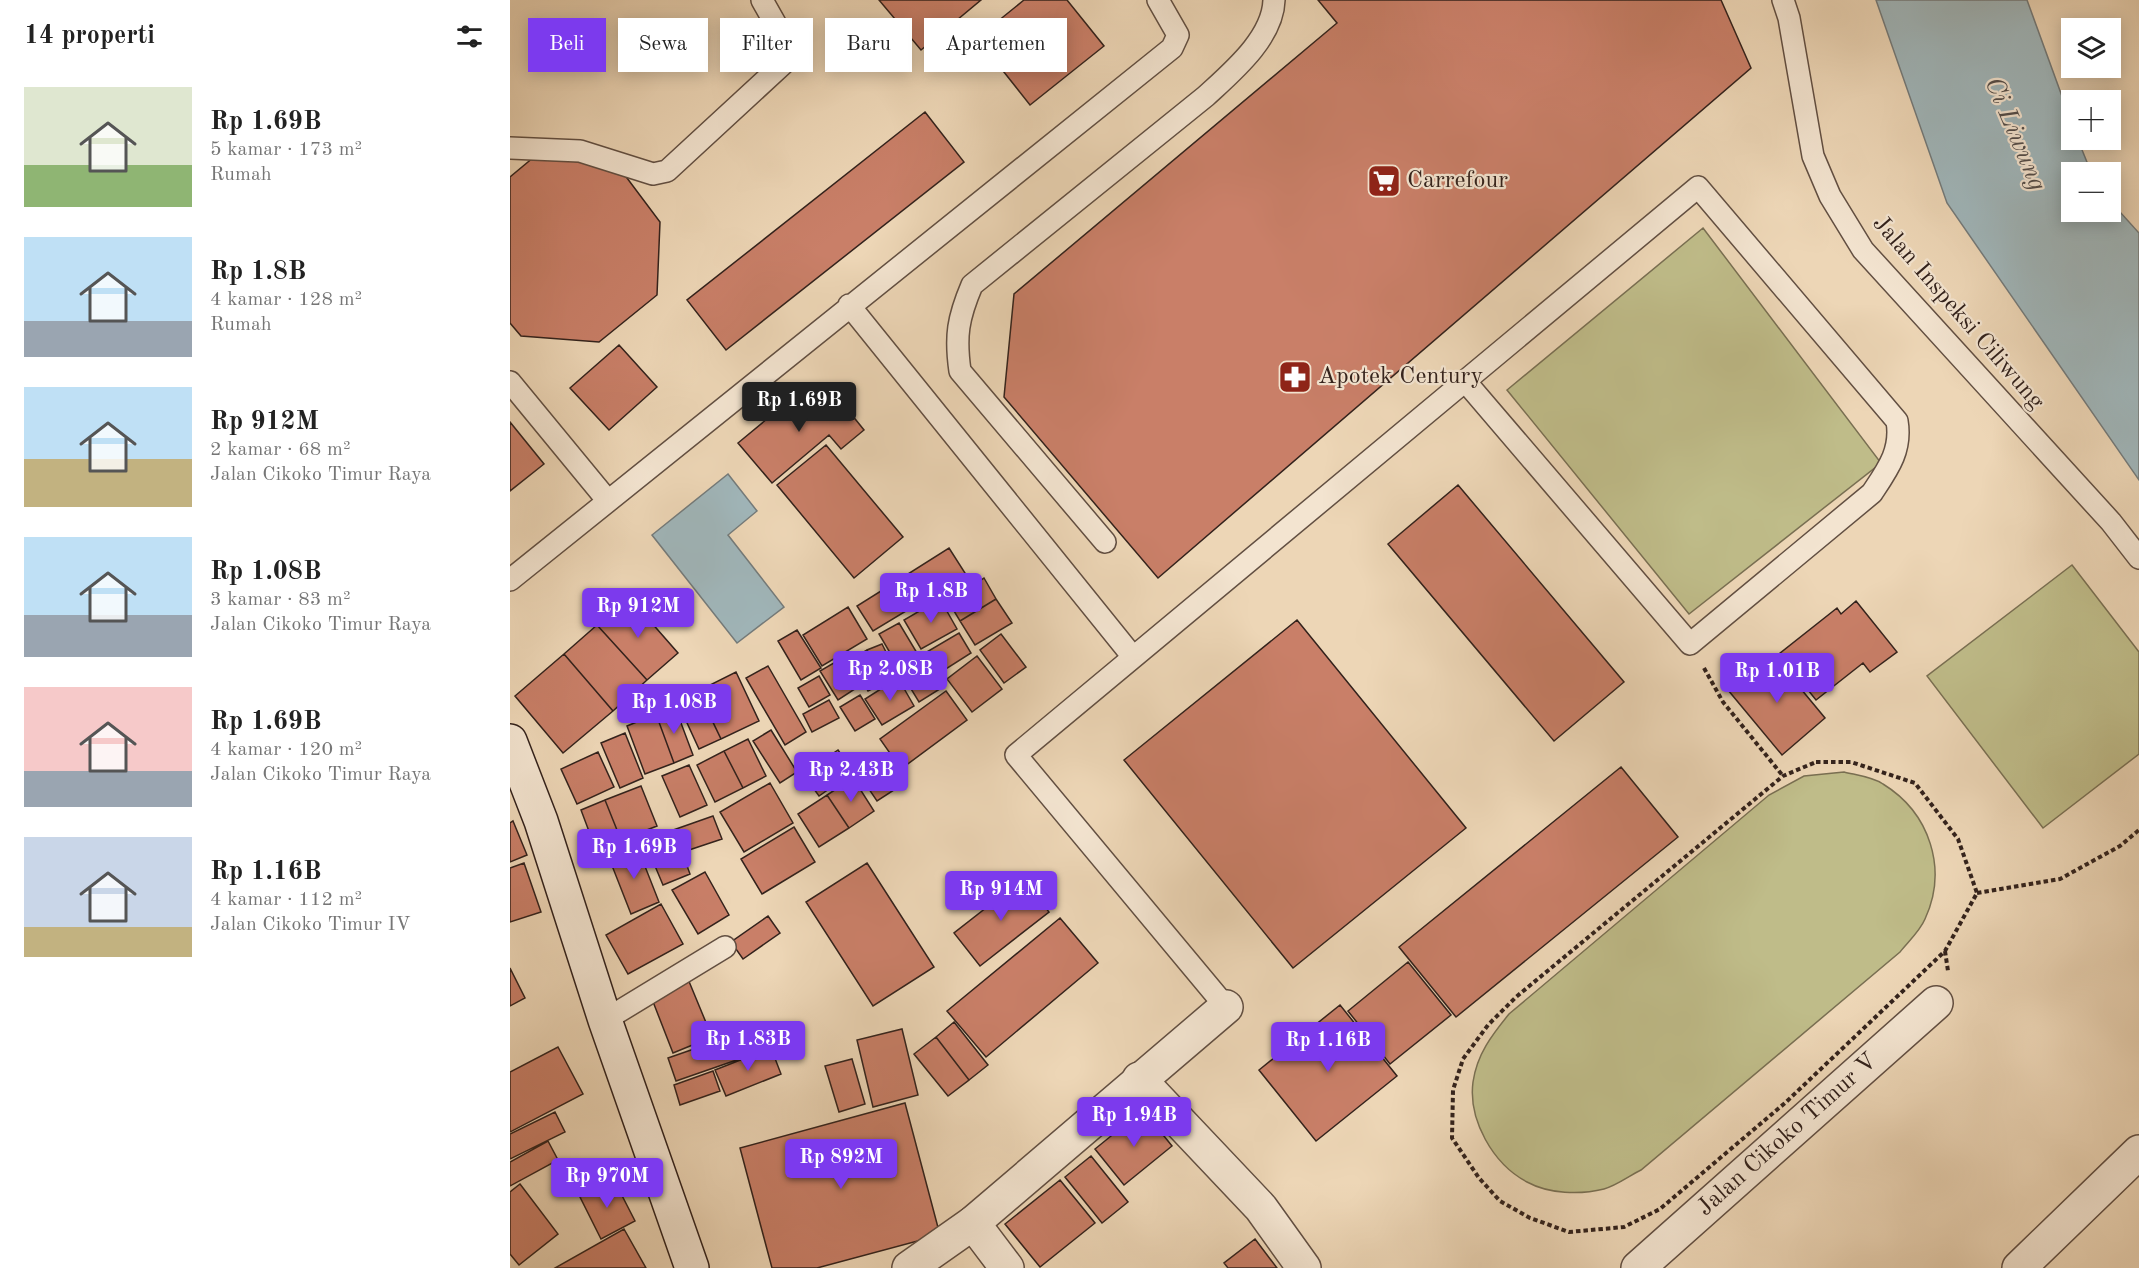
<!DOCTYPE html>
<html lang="id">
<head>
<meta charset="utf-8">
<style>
	body { margin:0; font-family:"Old Standard TT",serif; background:#f2f2f2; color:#222; height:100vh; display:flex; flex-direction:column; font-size:22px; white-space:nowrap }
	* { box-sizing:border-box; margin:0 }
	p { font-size:20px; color:#767676 }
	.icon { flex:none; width:33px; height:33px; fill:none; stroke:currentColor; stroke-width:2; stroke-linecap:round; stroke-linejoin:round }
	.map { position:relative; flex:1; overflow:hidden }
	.drawer { display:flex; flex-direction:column; background:#fff; width:510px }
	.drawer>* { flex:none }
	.banner { position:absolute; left:18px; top:18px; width:570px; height:54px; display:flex; gap:12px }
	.controls { position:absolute; left:1551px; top:18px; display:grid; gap:12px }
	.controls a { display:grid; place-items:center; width:60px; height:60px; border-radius:0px; background:#fff; box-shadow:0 3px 15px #0003; font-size:30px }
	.price { position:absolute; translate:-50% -51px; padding:0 14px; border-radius:6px; background:#7c3aed; color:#fff; font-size:20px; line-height:39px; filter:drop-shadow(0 2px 3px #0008) }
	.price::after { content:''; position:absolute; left:50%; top:36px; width:18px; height:14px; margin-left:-9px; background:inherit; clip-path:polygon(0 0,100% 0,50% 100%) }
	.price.current { background:#222; color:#fff }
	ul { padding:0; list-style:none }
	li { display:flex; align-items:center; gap:18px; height:150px; padding:0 24px }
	li span { display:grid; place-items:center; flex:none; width:168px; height:120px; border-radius:0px; color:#555 }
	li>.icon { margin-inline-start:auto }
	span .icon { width:72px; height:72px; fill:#fffc; stroke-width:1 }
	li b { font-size:26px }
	h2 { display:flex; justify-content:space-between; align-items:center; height:72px; padding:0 24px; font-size:26px }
	.chip { padding:0 21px; border-radius:0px; background:#fff; box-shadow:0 3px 15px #0003; font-size:21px; line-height:54px }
	.chip.current { background:#7c3aed; color:#fff }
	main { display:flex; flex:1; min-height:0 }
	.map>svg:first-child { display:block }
	.green { fill:#bfbc89; stroke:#796f52; stroke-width:1.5 }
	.water { fill:#a0b6ba; stroke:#747b7b; stroke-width:1.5 }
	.building { fill:#c97f68; stroke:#33221c; stroke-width:1.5 }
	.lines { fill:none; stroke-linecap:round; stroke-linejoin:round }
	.lane-casing { stroke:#624f42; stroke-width:24 }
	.street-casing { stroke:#624f42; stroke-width:36 }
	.secondary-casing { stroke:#33221c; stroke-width:36 }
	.path { stroke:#33221c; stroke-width:4; stroke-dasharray:4.5 3; stroke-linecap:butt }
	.lane { stroke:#f3e4d0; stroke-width:21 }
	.street { stroke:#f3e4d0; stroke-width:33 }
	.secondary { stroke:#f3e4d0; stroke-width:33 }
	.labels { text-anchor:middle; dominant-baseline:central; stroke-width:4.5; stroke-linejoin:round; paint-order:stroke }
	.poi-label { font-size:24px; fill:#33221c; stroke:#f3e4d0; text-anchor:start }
	.street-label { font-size:24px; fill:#33221c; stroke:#f3e4d0 }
	.water-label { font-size:26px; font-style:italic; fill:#544e4b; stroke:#f3e4d0 }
</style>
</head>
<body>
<main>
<section class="drawer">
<h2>14 properti<svg class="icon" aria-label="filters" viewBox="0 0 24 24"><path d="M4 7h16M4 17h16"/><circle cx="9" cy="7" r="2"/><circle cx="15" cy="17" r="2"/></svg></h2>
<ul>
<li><span style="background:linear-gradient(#dfe7d0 65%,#8fb573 0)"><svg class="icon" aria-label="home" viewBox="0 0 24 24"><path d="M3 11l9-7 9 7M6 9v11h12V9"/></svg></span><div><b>Rp 1.69B</b><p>5 kamar · 173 m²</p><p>Rumah</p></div></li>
<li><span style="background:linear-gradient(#bfe0f5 70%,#9aa5b1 0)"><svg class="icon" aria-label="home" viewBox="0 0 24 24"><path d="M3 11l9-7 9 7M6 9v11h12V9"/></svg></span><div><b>Rp 1.8B</b><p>4 kamar · 128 m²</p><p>Rumah</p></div></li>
<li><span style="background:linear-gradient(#bfe0f5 60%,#c2b280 0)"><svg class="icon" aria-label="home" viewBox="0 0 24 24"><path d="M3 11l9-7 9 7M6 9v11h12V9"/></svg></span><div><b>Rp 912M</b><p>2 kamar · 68 m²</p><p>Jalan Cikoko Timur Raya</p></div></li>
<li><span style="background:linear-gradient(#bfe0f5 65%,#9aa5b1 0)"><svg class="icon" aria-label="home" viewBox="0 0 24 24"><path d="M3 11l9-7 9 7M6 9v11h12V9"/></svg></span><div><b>Rp 1.08B</b><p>3 kamar · 83 m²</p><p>Jalan Cikoko Timur Raya</p></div></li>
<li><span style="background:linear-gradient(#f6c9c9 70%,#9aa5b1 0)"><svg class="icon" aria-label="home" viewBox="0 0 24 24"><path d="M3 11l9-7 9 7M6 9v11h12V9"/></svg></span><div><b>Rp 1.69B</b><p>4 kamar · 120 m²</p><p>Jalan Cikoko Timur Raya</p></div></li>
<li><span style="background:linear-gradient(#c9d6e8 75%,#c2b280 0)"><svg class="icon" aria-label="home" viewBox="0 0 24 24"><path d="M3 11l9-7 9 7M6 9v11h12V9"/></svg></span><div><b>Rp 1.16B</b><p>4 kamar · 112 m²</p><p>Jalan Cikoko Timur IV</p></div></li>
</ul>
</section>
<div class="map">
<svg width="1629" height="1268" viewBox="0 0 1629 1268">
	<rect width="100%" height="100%" fill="#edd6b6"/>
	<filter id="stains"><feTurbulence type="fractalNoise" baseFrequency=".00333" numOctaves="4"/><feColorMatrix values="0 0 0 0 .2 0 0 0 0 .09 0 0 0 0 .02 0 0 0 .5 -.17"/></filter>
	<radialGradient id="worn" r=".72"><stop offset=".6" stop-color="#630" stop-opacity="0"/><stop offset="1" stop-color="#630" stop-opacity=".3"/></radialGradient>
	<path class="green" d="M1193,228L1371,463L1179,614L997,390Z
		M1562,565L1629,652V754L1533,828L1417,676Z
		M1334,772C1346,775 1363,777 1373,784C1420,813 1438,869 1415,919C1410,931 1398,942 1390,952L1131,1170C1119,1176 1106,1186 1094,1189C1070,1195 1039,1194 1017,1182C983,1164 958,1120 963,1082C967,1054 982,1035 999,1014L1259,795L1294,776Z"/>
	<path class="water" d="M1366,0H1517L1561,121L1562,140H1568L1581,172H1562V212H1600L1601,202L1629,233V480L1437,203Z
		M218,474L247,511L218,535L274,607L227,643L142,535Z"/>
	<path class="building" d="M369,0H471L411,50Z
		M514,0H557L594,46L520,105L467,38Z
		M808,0H1211L1241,68L648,578L494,397L504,294L827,23Z
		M415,112L454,162L216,350L177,300Z
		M24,157L108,166L150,222L147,295L89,342L11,336L0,323V177Z
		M109,345L147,387L99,430L60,388Z
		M321,389L354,430L331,449L319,435L262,483L228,443L286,395L298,408Z
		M0,422L34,464L0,491Z
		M316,445L393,537L344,578L267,485Z
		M948,485L1114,682L1044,741L878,544Z
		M439,548L455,573L406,605L390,579Z
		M474,578L486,599L450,621L438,601Z
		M390,579L406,605L363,631L347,606Z
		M119,597L168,653L137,680L87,625Z
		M430,599L447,629L411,649L394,620Z
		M486,599L502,623L465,645L450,621Z
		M1346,601L1387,652L1360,672L1353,663L1306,700L1269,654L1327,608L1331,614Z
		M338,607L357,639L312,666L293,635Z
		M787,620L956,828L783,968L614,760Z
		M389,623L413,663L393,675L369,634Z
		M87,625L137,680L103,711L54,654Z
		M287,630L311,668L291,680L268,641Z
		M449,633L461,653L428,674L415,653Z
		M491,634L516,667L494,683L470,650Z
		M372,644L388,676L374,683L357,650Z
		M357,650L374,683L358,691L341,659Z
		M54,654L103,711L53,753L5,696Z
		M1262,654L1315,718L1272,755L1218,690Z
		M467,656L492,689L462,712L437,679Z
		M334,657L351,685L328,700L310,671Z
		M418,664L433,687L409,702L395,679Z
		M258,666L296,732L275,745L236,678Z
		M226,672L249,721L211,739L188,691Z
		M309,676L320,695L299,707L288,688Z
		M388,678L404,706L372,725L355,699Z
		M188,691L211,739L189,749L167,701Z
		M436,691L457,720L391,769L370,739Z
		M350,695L365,719L345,731L330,707Z
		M319,700L329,718L302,732L293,714Z
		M165,707L183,755L164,763L146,714Z
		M146,714L164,763L135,774L117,726Z
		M261,730L287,772L270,783L243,741Z
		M115,733L133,778L110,788L91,743Z
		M238,739L256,776L233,788L214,751Z
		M328,750L343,772L309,796L293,774Z
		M214,751L233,788L205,802L187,765Z
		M88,752L104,787L67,804L51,769Z
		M363,753L387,788L367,801L344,767Z
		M179,765L197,805L170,817L152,776Z
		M1111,767L1168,837L946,1017L889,947Z
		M343,778L364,811L339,828L317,795Z
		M260,783L283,823L234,852L210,812Z
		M131,786L147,826L111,840L95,800Z
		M317,795L339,828L309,847L288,814Z
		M95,800L111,840L86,850L71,810Z
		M203,816L212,839L140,863L132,841Z
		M3,821L17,855L0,862V823Z
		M284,827L305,862L252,894L231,859Z
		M127,846L149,902L121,914L99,858Z
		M173,855L180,874L153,885L145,866Z
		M14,863L31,912L0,922V868Z
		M357,863L424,967L363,1006L296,902Z
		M195,872L219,915L188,934L162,890Z
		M513,879L539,912L470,966L444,933Z
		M151,904L173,944L118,974L96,935Z
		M258,916L270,933L233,959L221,942Z
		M550,918L588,963L476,1057L437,1011Z
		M898,962L941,1015L880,1064L838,1011Z
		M0,968L15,998L0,1006Z
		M178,979L202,1037L163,1053L140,994Z
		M830,1005L887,1076L806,1141L749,1070Z
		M444,1022L478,1065L459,1080L426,1037Z
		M392,1029L408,1095L363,1107L347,1040Z
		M230,1033L238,1056L166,1081L158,1058Z
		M426,1037L459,1080L438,1096L404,1054Z
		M48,1047L73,1094L0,1132V1072Z
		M261,1048L271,1074L216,1096L205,1070Z
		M342,1059L355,1104L329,1112L315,1066Z
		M203,1071L210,1091L170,1105L164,1085Z
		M395,1103L430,1235L307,1268H262L230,1148Z
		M633,1110L662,1146L614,1185L585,1149Z
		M45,1112L55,1132L0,1159V1134Z
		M38,1141L48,1160L0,1186V1162Z
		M581,1156L618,1202L592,1223L555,1177Z
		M104,1180L125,1221L91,1239L70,1197Z
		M550,1180L585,1223L530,1267L495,1224Z
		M10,1184L48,1234L9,1265L0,1254V1192Z
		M114,1229L136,1268H45Z
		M745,1239L767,1268H718L714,1263Z"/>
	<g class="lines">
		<g class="lane-casing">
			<path id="lane" d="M1273,0L1279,18L1303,156L1320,196L1353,250L1601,522L1629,558
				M0,148L70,151L143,174L157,171L274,63L279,48L252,0
				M339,305L623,657
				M0,382L98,501
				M595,542L450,371C445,336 448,318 462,285L696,96C722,72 763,38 764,0
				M0,580L662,48L668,35L648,0
				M716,1007L506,755L1188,187L1387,421C1392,450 1378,469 1362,493L1180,644L955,381
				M95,1020L215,947"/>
		</g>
		<g class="street-casing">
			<g id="street">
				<path d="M629,1079L751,1208L794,1268"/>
				<path d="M463,1223L497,1268"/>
				<path d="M399,1268L463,1223L716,1007"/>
				<path id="s1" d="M1128,1268L1426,1003"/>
				<path d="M1509,1268L1629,1152"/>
			</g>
		</g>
		<g class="secondary-casing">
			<path id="secondary" d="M0,741L31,821L95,1020L182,1268"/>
		</g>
		<path class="path" d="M1194,668L1213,702L1273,776
			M1306,762H1341L1405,783L1448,839L1467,893L1435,951L1275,1103L1150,1209L1114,1227L1059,1232L1020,1218L990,1201L969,1178L942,1138L943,1090L953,1059L978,1025L1006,997L1273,776Z
			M1467,893L1550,879L1610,846L1629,830
			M1435,951L1438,971"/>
		<use href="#lane" class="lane"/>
		<use href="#street" class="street"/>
		<use href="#secondary" class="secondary"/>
	</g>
	<defs>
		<g id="supermarket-square" transform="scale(1.725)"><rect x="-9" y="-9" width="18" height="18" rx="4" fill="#8f2418" stroke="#f3e4d0"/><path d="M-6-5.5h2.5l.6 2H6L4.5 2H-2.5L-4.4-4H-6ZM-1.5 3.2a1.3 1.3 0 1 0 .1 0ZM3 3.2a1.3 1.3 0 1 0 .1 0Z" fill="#fff"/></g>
		<g id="pharmacy-square" transform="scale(1.725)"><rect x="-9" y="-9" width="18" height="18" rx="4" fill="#8f2418" stroke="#f3e4d0"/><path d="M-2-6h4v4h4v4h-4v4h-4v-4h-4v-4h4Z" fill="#fff"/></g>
	</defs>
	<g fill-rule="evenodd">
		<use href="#supermarket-square" x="874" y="181"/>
		<use href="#pharmacy-square" x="785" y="377"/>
	</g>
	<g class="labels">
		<g class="poi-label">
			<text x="897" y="181">Carrefour</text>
			<text x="808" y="377">Apotek Century</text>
		</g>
		<g class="street-label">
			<text transform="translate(1448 313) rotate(49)">Jalan Inspeksi Ciliwung</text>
			<text stroke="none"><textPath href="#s1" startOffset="200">Jalan Cikoko Timur V</textPath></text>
		</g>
		<g class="water-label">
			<text transform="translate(1505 134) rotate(67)">Ci Liwung</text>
		</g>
	</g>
	<rect width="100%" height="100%" filter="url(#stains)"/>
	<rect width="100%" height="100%" fill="url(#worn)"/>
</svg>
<div class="controls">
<a><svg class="icon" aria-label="layers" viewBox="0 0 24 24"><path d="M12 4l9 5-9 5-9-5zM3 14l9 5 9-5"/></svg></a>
<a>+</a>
<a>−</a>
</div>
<b class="price current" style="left:289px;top:433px">Rp 1.69B</b>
<b class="price" style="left:421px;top:624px">Rp 1.8B</b>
<b class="price" style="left:128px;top:639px">Rp 912M</b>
<b class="price" style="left:380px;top:702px">Rp 2.08B</b>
<b class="price" style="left:1267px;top:704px">Rp 1.01B</b>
<b class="price" style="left:164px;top:735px">Rp 1.08B</b>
<b class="price" style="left:341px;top:803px">Rp 2.43B</b>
<b class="price" style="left:124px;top:880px">Rp 1.69B</b>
<b class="price" style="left:491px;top:922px">Rp 914M</b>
<b class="price" style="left:238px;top:1072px">Rp 1.83B</b>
<b class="price" style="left:818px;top:1073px">Rp 1.16B</b>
<b class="price" style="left:624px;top:1148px">Rp 1.94B</b>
<b class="price" style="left:331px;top:1190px">Rp 892M</b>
<b class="price" style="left:97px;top:1209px">Rp 970M</b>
<div class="banner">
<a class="chip current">Beli</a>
<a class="chip">Sewa</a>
<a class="chip">Filter</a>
<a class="chip">Baru</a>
<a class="chip">Apartemen</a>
</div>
</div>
</main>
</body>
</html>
